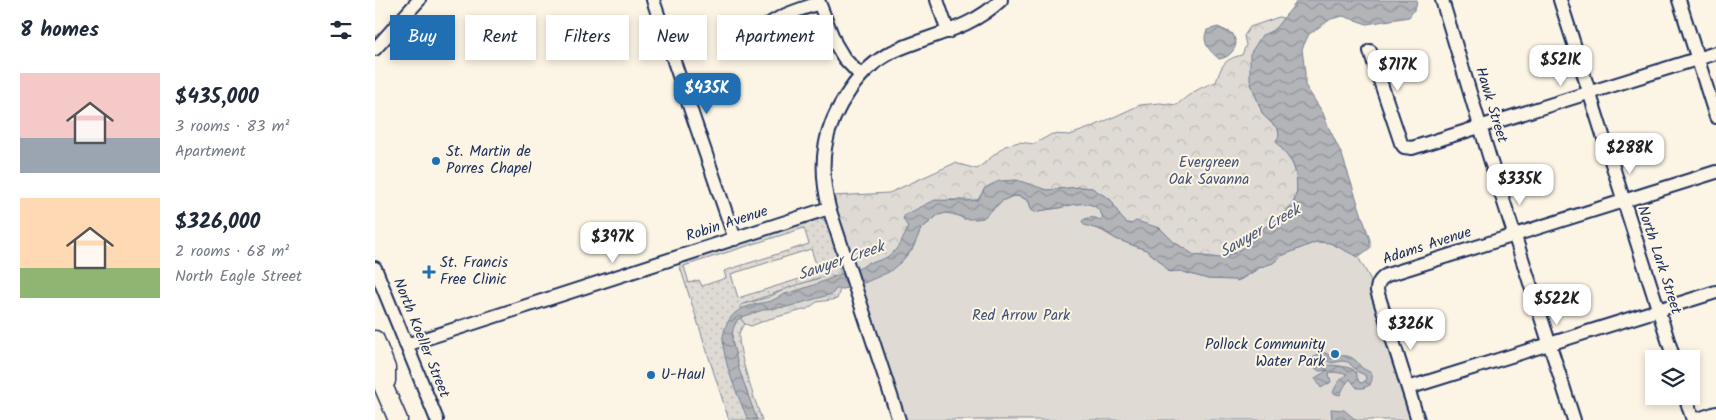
<!DOCTYPE html>
<html lang="en">
<head>
<meta charset="utf-8">
<style>
	body { margin:0; font-family:Kalam,sans-serif; background:#f2f2f3; color:#1f2937; height:100vh; display:flex; flex-direction:column; font-size:19px; white-space:nowrap }
	* { box-sizing:border-box; margin:0 }
	p { font-size:16px; color:#747a83 }
	.icon { flex:none; width:28px; height:28px; fill:none; stroke:currentColor; stroke-width:2; stroke-linecap:round; stroke-linejoin:round }
	.map { position:relative; flex:1; overflow:hidden }
	.drawer { display:flex; flex-direction:column; background:#fff; width:375px }
	.drawer>* { flex:none }
	.banner { position:absolute; left:15px; top:15px; width:475px; height:45px; display:flex; gap:10px }
	.controls { position:absolute; left:1270px; top:350px; display:grid; gap:10px }
	.controls a { display:grid; place-items:center; width:55px; height:55px; border-radius:0px; background:#fff; box-shadow:0 2px 8px #0003; font-size:25px }
	.price { position:absolute; translate:-50% -42px; padding:0 11px; border-radius:10px; background:#fff; color:#222; font-size:16px; line-height:32px; filter:drop-shadow(0 1px 2px #0008) }
	.price::after { content:''; position:absolute; left:50%; top:30px; width:15px; height:11px; margin-left:-8px; background:inherit; clip-path:polygon(0 0,100% 0,50% 100%) }
	.price.selected { background:#1f6fb2; color:#fff }
	ul { padding:0; list-style:none }
	li { display:flex; align-items:center; gap:15px; height:125px; padding:0 20px }
	li span { display:grid; place-items:center; flex:none; width:140px; height:100px; border-radius:0px; color:#555 }
	li>.icon { margin-inline-start:auto }
	span .icon { width:60px; height:60px; fill:#fffc; stroke-width:1 }
	li b { font-size:21px }
	h2 { display:flex; justify-content:space-between; align-items:center; height:60px; padding:0 20px; font-size:21px }
	.tag { padding:0 18px; border-radius:0px; background:#fff; box-shadow:0 2px 8px #0003; font-size:18px; line-height:45px }
	.tag.selected { background:#1f6fb2; color:#fff }
	main { display:flex; flex:1; min-height:0 }
	.map>svg:first-child { display:block }
	.grass { fill:url(#grass-dots); stroke:#7d8599; fill-rule:evenodd }
	.forest { fill:url(#forest-crowns); stroke:#7d8599 }
	.park { fill:#dfdbd4; stroke:#7d8599 }
	.water { fill:url(#water-waves); stroke:#767f94; fill-rule:evenodd }
	.lines { fill:none; stroke-linecap:round; stroke-linejoin:round }
	.minor-casing { stroke:#1b2f5e; stroke-width:16 }
	.highway-casing { stroke:#1b2f5e; stroke-width:21 }
	.minor { stroke:#fcf5e5; stroke-width:12 }
	.highway { stroke:#fcf5e5; stroke-width:18 }
	.poi-dot { fill:#1f6fb2; stroke:#fcf5e5; stroke-width:2 }
	.labels { text-anchor:middle; dominant-baseline:central; stroke-width:4; stroke-linejoin:round; paint-order:stroke }
	.street-label { font-size:15px; fill:#1b2f5e; stroke:#fcf5e5 }
	.poi-label { font-size:15px; fill:#1b2f5e; stroke:#fcf5e5; text-anchor:start }
	.park-label { font-size:15px; fill:#425176; stroke:#fcf5e5 }
	.water-label { font-size:16px; font-style:italic; fill:#485779; stroke:#fcf5e5 }
</style>
</head>
<body>
<main>
<section class="drawer">
<h2>8 homes<svg class="icon" aria-label="filters" viewBox="0 0 24 24"><path d="M4 7h16M4 17h16"/><circle cx="9" cy="7" r="2"/><circle cx="15" cy="17" r="2"/></svg></h2>
<ul>
<li><span style="background:linear-gradient(#f6c9c9 65%,#9aa5b1 0)"><svg class="icon" aria-label="home" viewBox="0 0 24 24"><path d="M3 11l9-7 9 7M6 9v11h12V9"/></svg></span><div><b>$435,000</b><p>3 rooms · 83 m²</p><p>Apartment</p></div></li>
<li><span style="background:linear-gradient(#ffd9b3 70%,#8fb573 0)"><svg class="icon" aria-label="home" viewBox="0 0 24 24"><path d="M3 11l9-7 9 7M6 9v11h12V9"/></svg></span><div><b>$326,000</b><p>2 rooms · 68 m²</p><p>North Eagle Street</p></div></li>
</ul>
</section>
<div class="map">
<svg width="1341" height="420" viewBox="0 0 1341 420">
	<defs>
		<pattern id="grass-dots" width="8" height="8" patternUnits="userSpaceOnUse" patternTransform="scale(1.25)"><rect width="8" height="8" fill="#dfdbd4"/><path d="M2 2h.1M6 6h.1" fill="none" stroke="#bfbcb8" stroke-width="1.8" stroke-linecap="round"/></pattern>
		<pattern id="forest-crowns" width="20" height="18" patternUnits="userSpaceOnUse" patternTransform="scale(1.25)"><rect width="20" height="18" fill="#dfdbd4"/><path d="M2 6a3 3 0 1 1 6 0M12 15a3 3 0 1 1 6 0" fill="none" stroke="#bfbcb8"/></pattern>
		<pattern id="water-waves" width="16" height="10" patternUnits="userSpaceOnUse" patternTransform="scale(1.25)"><rect width="16" height="10" fill="#b2b4b8"/><path d="M0 5q4-4 8 0t8 0" fill="none" stroke="#909399"/></pattern>
	</defs>
	<rect width="100%" height="100%" fill="#fcf5e5"/>
	<filter id="ink" filterUnits="userSpaceOnUse"><feTurbulence type="fractalNoise" baseFrequency=".02" numOctaves="2"/><feDisplacementMap in="SourceGraphic" scale="10" xChannelSelector="R" yChannelSelector="G"/><feConvolveMatrix kernelMatrix="1 2 1 2 8 2 1 2 1" color-interpolation-filters="sRGB"/></filter>
	<g filter="url(#ink)">
		<path class="grass" d="M445,219L449,220L452,223L464,260L462,262L468,281L446,277L366,305V319L370,324C367,327 365,330 364,334C363,355 380,400 387,420H354L305,267V263ZM429,228L434,244L349,271L351,278L327,286L324,280L314,283L309,266ZM436,249L444,273L363,298L356,274Z"/>
		<path class="forest" d="M904,17L908,18C904,25 899,30 892,33L875,81L888,115L903,129L904,136L901,141C906,148 913,155 917,163C920,168 921,175 922,182C924,208 902,221 881,232V239L859,253L854,254L852,257L845,258L819,255L799,242L785,228L752,223L745,216L736,200L717,188L705,187L672,190L618,184L610,188L603,200C593,201 585,199 575,200C557,200 547,209 531,216L533,227L539,228L531,251L476,279L458,196L514,193L580,163L602,169L630,146L644,142L659,144L677,134L695,135L717,127L765,105L785,103L802,105C814,94 825,87 841,82C847,65 849,59 867,55L871,45L869,36L875,27Z
			M455,275L461,278L466,286L462,299L442,302L432,309L394,319L376,326L370,324L366,319V305L394,297L415,287Z"/>
		<path class="park" d="M638,196C652,197 653,201 660,212C668,210 676,209 684,208C700,204 721,197 728,218L725,220L724,229L741,239L771,250L785,261L794,271H805L833,279L865,280L886,267L898,263L906,256L941,242L950,241L966,248L983,257L1002,291L1043,420H524L476,279L497,271L563,215L571,213L585,216L608,218L627,201Z"/>
		<path class="water" d="M922,0H1042L1041,7L1034,17L992,24L968,16L956,19L934,34L927,49L930,73V85L948,113L952,124L967,155L995,240V248L983,257L955,243L941,242L906,256L898,263L886,267L862,281L860,280L833,279L805,271L794,272L785,261L771,250L741,239L729,231L709,225L707,221C712,217 718,216 725,220L728,218C722,197 700,204 684,208C676,209 668,210 660,212L656,210L654,201L645,196H638L627,201L608,218L601,219H589L578,213H571L563,215L546,229L538,248L526,262L514,272L489,283L469,289H461L457,294L412,307L391,309L370,316L362,320L358,329L357,340L364,369L382,420H373C363,395 349,367 348,340C348,330 353,319 360,313C371,305 383,304 396,301C401,299 405,296 410,294C428,289 446,283 463,275C474,271 486,270 494,262L497,263C503,260 507,260 512,257C523,250 529,238 533,227L528,219L530,215L560,200L592,201L603,200L610,188L624,181L642,180L672,190L705,187L717,188L736,200L745,216L752,223L756,224L761,221L785,228L799,242L819,255L845,258L852,257L854,254L860,253L881,239L877,237L881,232L897,223L919,203L922,190L921,174L918,164L901,141L904,136L903,129L888,115L875,81V54L887,35L898,31L920,4Z
			M843,27L858,34L861,43C860,51 853,58 844,59C835,51 826,43 832,30Z
			M944,353H951L958,358C966,355 974,354 981,361C983,362 984,365 986,367C994,373 1001,371 995,385L988,388H982L975,379L970,385L965,395L958,393C961,384 965,380 972,374L958,372L954,374L956,382L946,388L940,378L953,370L944,371L939,367L938,358ZM945,358L957,363L967,361L973,362L983,372L990,375L991,380L987,383L984,382C982,378 982,374 980,371C974,365 952,365 945,365L943,361Z
			M956,409L969,410L981,420H957Z"/>
		<g class="lines">
			<g class="minor-casing">
				<path id="minor" d="M278,0L360,239
					M443,0L460,43L469,58L486,76
					M562,0L573,32
					M1067,0L1115,159L1199,420
					M1185,0L1299,359
					M1304,0L1341,117
					M0,49L44,0
					M369,49C375,43 381,35 388,29C404,15 424,10 444,3
					M995,51L1026,143L1029,147L1037,148L1341,53
					M0,268L62,420
					M31,345L454,208
					M1033,388L1341,292
					M1310,396L1318,420
					M524,420L454,208C443,163 448,128 475,90C486,74 499,61 517,52C556,34 593,31 626,0
					M1043,420L1002,291C1002,283 1005,279 1012,275L1341,172
					M1320,420L1341,413"/>
			</g>
			<g class="highway-casing">
				<path id="highway" d="M0,340L11,368V381
					M0,367L23,420"/>
			</g>
			<use href="#minor" class="minor"/>
			<use href="#highway" class="highway"/>
		</g>
	</g>
	<g class="poi-dot">
		<circle cx="61" cy="161" r="5"/>
		<path d="M51.5 264.5h5v5h5v5h-5v5h-5v-5h-5v-5h5z"/>
		<circle cx="960" cy="354" r="5"/>
		<circle cx="276" cy="375" r="5"/>
	</g>
	<g class="labels">
		<g class="street-label">
			<text transform="translate(1116 105) rotate(73)">Hawk Street</text>
			<text transform="translate(352 224) rotate(-18)">Robin Avenue</text>
			<text transform="translate(1052 246) rotate(-18)">Adams Avenue</text>
			<text transform="translate(1284 260) rotate(72)">North Lark Street</text>
			<text transform="translate(46 338) rotate(68)">North Koeller Street</text>
		</g>
		<g class="poi-label">
			<text x="71" y="152">St. Martin de<tspan x="71" dy="17">Porres Chapel</tspan></text>
			<text x="65" y="263">St. Francis<tspan x="65" dy="17">Free Clinic</tspan></text>
			<text x="950" y="345" text-anchor="end">Pollock Community<tspan x="950" dy="17">Water Park</tspan></text>
			<text x="286" y="375">U-Haul</text>
		</g>
		<g class="park-label">
			<text x="834" y="163">Evergreen<tspan x="834" dy="17">Oak Savanna</tspan></text>
			<text x="646" y="316">Red Arrow Park</text>
		</g>
		<g class="water-label">
			<text transform="translate(885 231) rotate(-30)">Sawyer Creek</text>
			<text transform="translate(466 261) rotate(-19)">Sawyer Creek</text>
		</g>
	</g>
</svg>
<div class="controls">
<a><svg class="icon" aria-label="layers" viewBox="0 0 24 24"><path d="M12 4l9 5-9 5-9-5zM3 14l9 5 9-5"/></svg></a>
</div>
<b class="price" style="left:1186px;top:87px">$521K</b>
<b class="price" style="left:1023px;top:92px">$717K</b>
<b class="price selected" style="left:332px;top:115px">$435K</b>
<b class="price" style="left:1255px;top:175px">$288K</b>
<b class="price" style="left:1145px;top:206px">$335K</b>
<b class="price" style="left:238px;top:264px">$397K</b>
<b class="price" style="left:1182px;top:326px">$522K</b>
<b class="price" style="left:1036px;top:351px">$326K</b>
<div class="banner">
<a class="tag selected">Buy</a>
<a class="tag">Rent</a>
<a class="tag">Filters</a>
<a class="tag">New</a>
<a class="tag">Apartment</a>
</div>
</div>
</main>
</body>
</html>
